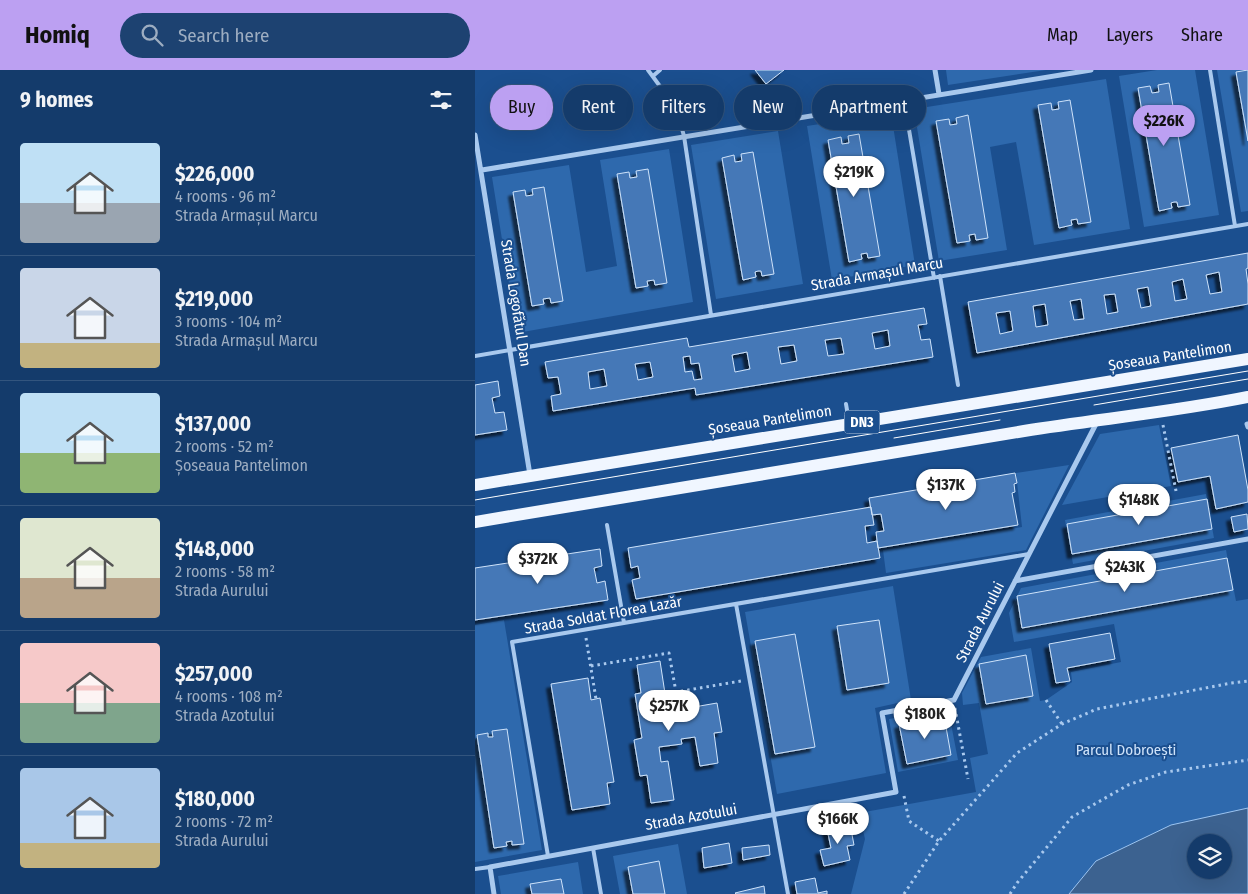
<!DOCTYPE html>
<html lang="en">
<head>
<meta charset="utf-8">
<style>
	body { margin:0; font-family:"Fira Sans Condensed",sans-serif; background:#1d4271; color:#f1f3f6; height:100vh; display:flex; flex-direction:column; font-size:19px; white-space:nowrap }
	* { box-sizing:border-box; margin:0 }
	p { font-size:16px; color:#9dadc1 }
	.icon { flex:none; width:28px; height:28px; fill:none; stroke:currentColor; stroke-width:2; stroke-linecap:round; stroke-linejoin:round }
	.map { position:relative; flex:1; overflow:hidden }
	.sheet { display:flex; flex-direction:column; background:#143b6b; width:475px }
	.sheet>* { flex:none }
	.top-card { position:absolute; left:15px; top:15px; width:475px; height:45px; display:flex; gap:10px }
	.controls { position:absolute; left:712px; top:764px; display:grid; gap:10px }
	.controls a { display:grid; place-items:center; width:45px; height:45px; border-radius:50%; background:#143b6b; box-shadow:0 5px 20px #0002,0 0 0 1px #33557e; font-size:25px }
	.price { position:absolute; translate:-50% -42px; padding:0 11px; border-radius:18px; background:#fff; color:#222; font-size:16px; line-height:32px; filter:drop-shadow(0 1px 2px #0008) }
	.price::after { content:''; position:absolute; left:50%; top:30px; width:15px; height:11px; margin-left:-8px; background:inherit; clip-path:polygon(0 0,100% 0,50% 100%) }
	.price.active { background:#bca0f2; color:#111 }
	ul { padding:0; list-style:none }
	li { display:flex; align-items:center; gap:15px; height:125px; padding:0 20px }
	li+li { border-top:1px solid #33557e }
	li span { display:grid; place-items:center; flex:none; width:140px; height:100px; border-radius:5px; color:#555 }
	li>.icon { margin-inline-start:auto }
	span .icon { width:60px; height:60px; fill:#fffc; stroke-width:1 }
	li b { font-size:21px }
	h2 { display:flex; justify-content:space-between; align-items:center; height:60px; padding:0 20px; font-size:21px }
	.tag { padding:0 18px; border-radius:22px; background:#143b6b; box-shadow:0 5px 20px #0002,0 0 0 1px #33557e; font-size:18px; line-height:45px }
	.tag.active { background:#bca0f2; color:#111 }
	header { display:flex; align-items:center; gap:30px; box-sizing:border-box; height:70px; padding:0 25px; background:#bca0f2; color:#111 }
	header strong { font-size:24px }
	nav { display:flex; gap:28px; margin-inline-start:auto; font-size:18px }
	.search { width:350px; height:45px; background:#1d4271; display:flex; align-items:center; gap:12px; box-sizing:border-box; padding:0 18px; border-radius:28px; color:#9dadc1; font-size:19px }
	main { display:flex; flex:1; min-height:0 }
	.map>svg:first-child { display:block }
	.green { fill:#2e69ad; fill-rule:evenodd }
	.water { fill:#3c6290; stroke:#9cc4f0; fill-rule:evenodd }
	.building { fill:#4478b7; stroke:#cfe3fa; fill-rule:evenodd; filter:url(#shadow) }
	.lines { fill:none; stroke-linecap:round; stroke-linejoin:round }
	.path { stroke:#a9c9ee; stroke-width:3; stroke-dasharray:2.5 4; stroke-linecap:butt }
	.service { stroke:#a9c9ee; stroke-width:4 }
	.minor { stroke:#a9c9ee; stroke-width:5 }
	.primary { stroke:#f0f6ff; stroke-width:12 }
	.tram { stroke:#fff; stroke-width:1 }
	.labels { text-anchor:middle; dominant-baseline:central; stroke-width:4; stroke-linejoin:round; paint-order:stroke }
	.shield { fill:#1b4f8f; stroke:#bbcadd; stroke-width:1 }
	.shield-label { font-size:14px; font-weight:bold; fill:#fff }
	.street-label { font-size:15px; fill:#fff; stroke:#1b4f8f }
	.park-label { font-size:15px; fill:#cfe3fa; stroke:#1b4f8f }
</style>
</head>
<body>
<header>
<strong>Homiq</strong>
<div class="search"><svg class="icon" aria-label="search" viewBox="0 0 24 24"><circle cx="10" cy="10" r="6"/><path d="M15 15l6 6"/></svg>Search here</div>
<nav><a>Map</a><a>Layers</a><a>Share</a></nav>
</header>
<main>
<section class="sheet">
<h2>9 homes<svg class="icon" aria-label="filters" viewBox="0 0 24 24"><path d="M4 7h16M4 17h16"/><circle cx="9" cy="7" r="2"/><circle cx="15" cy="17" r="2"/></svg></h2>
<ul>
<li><span style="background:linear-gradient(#bfe0f5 60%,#9aa5b1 0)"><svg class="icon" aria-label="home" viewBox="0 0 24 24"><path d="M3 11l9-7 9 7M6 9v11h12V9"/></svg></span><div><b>$226,000</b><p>4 rooms · 96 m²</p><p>Strada Armașul Marcu</p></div></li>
<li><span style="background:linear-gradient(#c9d6e8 75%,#c2b280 0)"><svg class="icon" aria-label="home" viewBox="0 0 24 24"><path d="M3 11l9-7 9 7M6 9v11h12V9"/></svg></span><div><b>$219,000</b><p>3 rooms · 104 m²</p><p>Strada Armașul Marcu</p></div></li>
<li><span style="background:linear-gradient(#bfe0f5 60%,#8fb573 0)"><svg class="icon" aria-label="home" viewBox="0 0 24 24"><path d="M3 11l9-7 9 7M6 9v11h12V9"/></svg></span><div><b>$137,000</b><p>2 rooms · 52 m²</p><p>Șoseaua Pantelimon</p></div></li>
<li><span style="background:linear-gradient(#dfe7d0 60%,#b9a48a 0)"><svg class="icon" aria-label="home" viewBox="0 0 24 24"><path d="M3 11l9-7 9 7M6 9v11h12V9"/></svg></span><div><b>$148,000</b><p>2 rooms · 58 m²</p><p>Strada Aurului</p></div></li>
<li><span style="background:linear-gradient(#f6c9c9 60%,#7fa58c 0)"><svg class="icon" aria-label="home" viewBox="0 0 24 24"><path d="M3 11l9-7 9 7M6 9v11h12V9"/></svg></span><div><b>$257,000</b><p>4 rooms · 108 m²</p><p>Strada Azotului</p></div></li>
<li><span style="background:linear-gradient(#a9c7e8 75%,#c2b280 0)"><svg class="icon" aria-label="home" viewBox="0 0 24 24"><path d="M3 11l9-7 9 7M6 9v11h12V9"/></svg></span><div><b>$180,000</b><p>2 rooms · 72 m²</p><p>Strada Aurului</p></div></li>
</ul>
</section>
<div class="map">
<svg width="773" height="824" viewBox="0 0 773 824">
	<defs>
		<filter id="shadow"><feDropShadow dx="-4.5" dy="4.5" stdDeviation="1" flood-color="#0009"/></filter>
	</defs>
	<rect width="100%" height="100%" fill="#1b4f8f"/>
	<path class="green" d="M471,0H571L473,15Z
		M682,0H720L744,145L669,157L644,6Z
		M742,0H773V141L766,142Z
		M631,9L655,159L559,175L541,72L515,77L532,180L464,191L439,39Z
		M416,43L440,195L357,210L332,56Z
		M303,61L328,214L241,229L216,75Z
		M194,79L218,232L42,263L17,107L94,95L111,202L142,196L125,90Z
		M684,355L696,416L587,435L625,364Z
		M594,395L551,480L411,503L408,480L547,457L541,403Z
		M731,424L739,468L598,494L590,450Z
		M751,480L761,531L773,529V804L606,810L594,824H376L390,769L384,743L501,722L495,688L513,684L504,633L488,635L487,623L506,587L556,578L565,631L571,630L597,612L596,602L646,592L639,554L539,572L534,543L546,518ZM721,772H749V800H721Z
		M418,516L436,630L400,638L411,703L302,724L270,542Z
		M29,550L67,780L0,792V555Z
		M473,638L483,690L423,702L414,649Z
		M203,774L212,824H145L138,786Z
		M103,792L108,824H26L23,806Z"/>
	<path class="water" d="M773,738V824H594L621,791L696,755ZM749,772V800H721V772Z"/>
	<path class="building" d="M280,0H309L291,14Z
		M773,0V71L761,2Z
		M694,13L715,135L703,137L702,132H699L696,133L697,138L684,141L663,18L675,16L677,23L684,22L683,15Z
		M595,30L616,152L603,154L602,149L596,150L597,155L584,158L563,35L576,33L577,40L584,39L583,32Z
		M493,45L513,168L501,170L500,164L494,165L495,171L482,173L461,51L474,49L475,55L482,54L481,48Z
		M384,64L405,186L393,188L392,183L386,184L387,189L374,192L353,70L366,67L367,74L374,73L373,66Z
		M278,82L299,204L287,206L286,201H283L280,202L281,207L268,210L247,88L259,85L260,92L267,91L266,84Z
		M173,99L192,213L180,215L179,210L172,211L173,216L161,218L142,104L154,102L155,108L162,107L161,101Z
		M69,117L88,231L76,233L75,228L68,229L69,234L57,236L38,122L50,120L51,126L58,125L57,119Z
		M773,183V198L771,199L773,214V234L502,283L493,232ZM744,202L747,222L735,224L731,205ZM708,209L712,229L700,231L697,212ZM673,217L676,236L666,238L662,219ZM640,224L643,242L632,244L629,225ZM606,229L609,249L599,250L595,231ZM570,234L573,255L561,257L558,236ZM535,241L538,261L525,264L521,243Z
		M449,238L452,254L443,255L446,270L455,269L458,287L221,325L220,318L78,341L76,326L86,324L83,307L73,308L70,292L212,268L214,277ZM413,260L415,276L400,279L397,263ZM366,268L369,284L353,286L350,270ZM319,275L322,291L306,294L303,277ZM272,282L275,299L260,302L257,285ZM215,286L216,294L224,293L227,309L219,310L217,301L210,302L208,287ZM175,292L178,307L163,310L160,294ZM129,299L132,316L115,319L113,302Z
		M23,311L25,326L17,328L20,343L29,342L32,360L0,365V315Z
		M763,365L773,420V432L741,439L735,406L703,412L696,378Z
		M540,403L542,413L539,414L540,422L537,423L543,455L403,478L401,462L409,461L406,444L397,445L394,428Z
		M732,429L737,459L597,484L592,454Z
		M396,437L399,455L390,456L392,473L402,471L405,488L161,529L157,510L165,508L163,496L156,498L153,478Z
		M772,444L773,459L759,462L756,447Z
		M125,479L127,496L119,498L122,513L130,511L133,530L0,550V498Z
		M752,488L758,520L547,558L542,526Z
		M404,550L414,613L372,620L362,556Z
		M635,563L640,589L592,598L595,611L581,613L574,574Z
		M320,564L340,677L300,684L280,571Z
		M551,585L558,626L511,634L504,594Z
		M185,591L191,630L186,631L189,647L220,642L219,637L242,633L247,662L239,663L243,693L225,696L220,667L206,669L207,674L184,677L186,692L193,691L199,730L176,733L172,705L165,706L159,670L167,668L160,624L166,623L162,595Z
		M113,608L116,630L125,628L139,712L132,713L135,734L97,740L76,614Z
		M469,646L476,685L432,694L424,654Z
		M32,659L49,774L37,775V771L31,772L32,776L19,778L2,665L13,663V667H18L17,661Z
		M375,754L379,775L372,776L375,790L349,796L345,780L356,778L352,759Z
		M254,773L257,793L229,798L227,778Z
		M294,775L295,785L268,790L267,778Z
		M184,791L190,824H158L153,797Z
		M340,808L343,823L352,821V824H322L320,812Z
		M86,809L89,824H57L55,814Z
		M289,816L290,824H261L260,823Z"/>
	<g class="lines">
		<path class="path" d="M688,355L701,421
			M111,568L121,629
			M116,596L194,583L201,622L266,611
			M571,630L587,654
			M480,638L493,709
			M429,726L434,751L464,771
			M429,824L464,771L542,683L587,654L622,639L756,613L773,611
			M535,824L542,813L597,747L653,715L691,702L773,690"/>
		<path class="service" d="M173,0L201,38L209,66L236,245
			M735,0L760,156
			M178,6L185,0
			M429,30L459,208
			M465,206L483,315
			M0,286L773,154
			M371,334L374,352
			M132,455L149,553
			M261,534L313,824
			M118,778L126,824
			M73,786L37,572L554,484
			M0,799L15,797"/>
		<path class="minor" d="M460,0L464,24
			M0,65L55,405
			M7,100L616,0
			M772,354L773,357
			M540,511L773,469
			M19,824L15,797L421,722L407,643L479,630L622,352"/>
		<path class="primary" d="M0,415L773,289
			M0,452L549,361C624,349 699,342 773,327"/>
		<path class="tram" d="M619,335L773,309
			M419,368L525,350
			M0,430L773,301"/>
	</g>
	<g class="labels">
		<rect class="shield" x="369.5" y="340.5" width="35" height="23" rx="4"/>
		<g class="shield-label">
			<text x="387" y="352">DN3</text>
		</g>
		<g class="street-label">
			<text transform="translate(402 204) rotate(-10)">Strada Armașul Marcu</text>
			<text transform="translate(41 233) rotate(81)">Strada Logofătul Dan</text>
			<text transform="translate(695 286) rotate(-9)">Șoseaua Pantelimon</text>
			<text transform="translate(295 350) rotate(-9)">Șoseaua Pantelimon</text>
			<text transform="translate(128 545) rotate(-10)">Strada Soldat Florea Lazăr</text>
			<text transform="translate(505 552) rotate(-63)">Strada Aurului</text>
			<text transform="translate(216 747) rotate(-10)">Strada Azotului</text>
		</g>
		<g class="park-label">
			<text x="651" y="680">Parcul Dobroești</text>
		</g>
	</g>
</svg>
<div class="controls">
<a><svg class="icon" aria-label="layers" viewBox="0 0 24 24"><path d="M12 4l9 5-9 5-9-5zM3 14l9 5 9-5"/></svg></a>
</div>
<b class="price active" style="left:689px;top:77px">$226K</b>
<b class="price" style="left:379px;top:128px">$219K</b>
<b class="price" style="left:471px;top:441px">$137K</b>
<b class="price" style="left:664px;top:456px">$148K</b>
<b class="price" style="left:63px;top:515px">$372K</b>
<b class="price" style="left:650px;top:523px">$243K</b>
<b class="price" style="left:194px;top:662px">$257K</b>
<b class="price" style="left:450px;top:670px">$180K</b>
<b class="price" style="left:363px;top:775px">$166K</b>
<div class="top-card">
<a class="tag active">Buy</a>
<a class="tag">Rent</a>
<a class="tag">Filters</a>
<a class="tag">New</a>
<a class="tag">Apartment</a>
</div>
</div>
</main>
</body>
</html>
